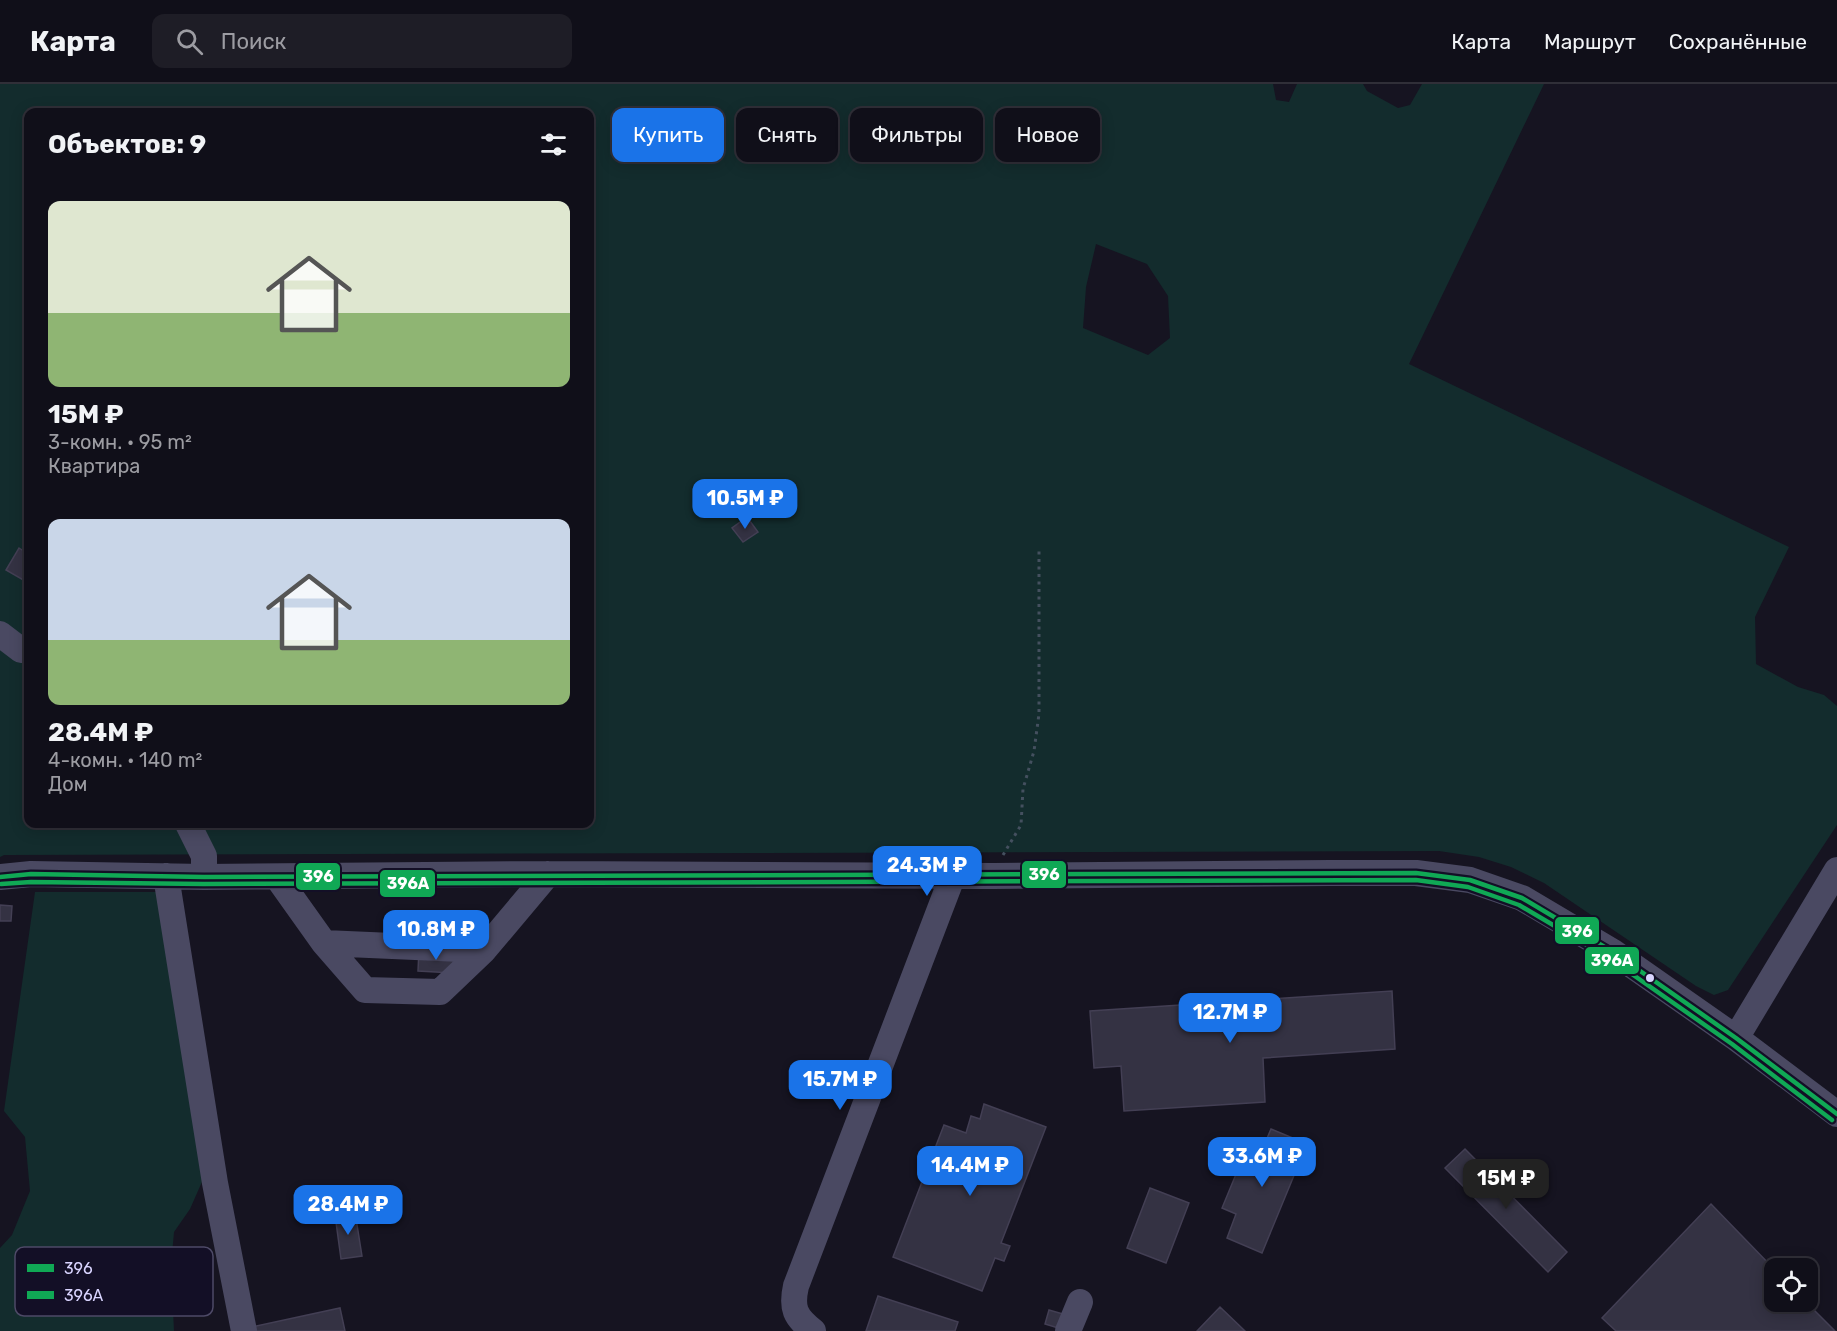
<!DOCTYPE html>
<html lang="ru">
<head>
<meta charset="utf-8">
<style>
	body { margin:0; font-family:Rubik,sans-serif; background:#1e1d26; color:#f1f3f6; height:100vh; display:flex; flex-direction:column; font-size:22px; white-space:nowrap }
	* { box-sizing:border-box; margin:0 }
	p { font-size:20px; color:#9c9ca2 }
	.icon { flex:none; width:33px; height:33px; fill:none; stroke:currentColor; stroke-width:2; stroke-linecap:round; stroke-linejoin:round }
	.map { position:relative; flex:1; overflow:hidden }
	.drawer { position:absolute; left:24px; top:24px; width:570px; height:720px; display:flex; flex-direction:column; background:#100f19; border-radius:12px; box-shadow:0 3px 15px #0003,0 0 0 2px #302f38 }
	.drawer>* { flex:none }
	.banner { position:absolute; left:612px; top:24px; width:570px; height:54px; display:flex; gap:12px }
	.tools { position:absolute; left:1764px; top:1174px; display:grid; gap:12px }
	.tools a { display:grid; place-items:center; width:54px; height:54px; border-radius:12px; background:#100f19; box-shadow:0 3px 15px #0003,0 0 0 2px #302f38; font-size:30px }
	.price { position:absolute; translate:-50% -51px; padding:0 14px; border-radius:12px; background:#1a73e8; color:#fff; font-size:20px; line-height:39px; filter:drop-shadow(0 2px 3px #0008) }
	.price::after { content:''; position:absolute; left:50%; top:36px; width:18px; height:14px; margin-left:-9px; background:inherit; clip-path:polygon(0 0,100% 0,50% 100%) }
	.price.current { background:#222; color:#fff }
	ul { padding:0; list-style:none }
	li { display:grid; align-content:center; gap:12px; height:318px; padding:0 24px }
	li span { display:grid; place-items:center; height:186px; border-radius:12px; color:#555 }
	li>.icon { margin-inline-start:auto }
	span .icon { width:108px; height:108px; fill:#fffc; stroke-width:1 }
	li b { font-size:26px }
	h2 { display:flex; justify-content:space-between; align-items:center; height:72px; padding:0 24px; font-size:26px }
	.chip { padding:0 21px; border-radius:12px; background:#100f19; box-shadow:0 3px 15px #0003,0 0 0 2px #302f38; font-size:21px; line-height:54px }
	.chip.current { background:#1a73e8; color:#fff }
	header { display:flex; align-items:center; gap:36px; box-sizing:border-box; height:84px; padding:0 30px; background:#100f19; border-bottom:2px solid #302f38 }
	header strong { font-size:28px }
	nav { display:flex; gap:33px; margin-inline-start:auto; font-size:21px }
	.search { width:420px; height:54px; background:#1e1d26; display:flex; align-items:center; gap:15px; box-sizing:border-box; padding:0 21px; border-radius:12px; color:#9c9ca2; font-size:22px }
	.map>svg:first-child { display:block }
	.green { fill:#132c2d; fill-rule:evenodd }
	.building { fill:#343243; stroke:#433f54; stroke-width:1.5 }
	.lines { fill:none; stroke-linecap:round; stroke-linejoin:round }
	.path { stroke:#44505f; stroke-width:3; stroke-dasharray:3 4.5; stroke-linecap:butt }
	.minor { stroke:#4a4962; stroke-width:26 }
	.bus-1-casing { stroke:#130f26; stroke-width:9 }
	.bus-2-casing { stroke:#130f26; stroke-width:9 }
	.bus-1 { stroke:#10a855; stroke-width:4.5 }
	.bus-2 { stroke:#10a855; stroke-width:4.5 }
	.bus-dot { fill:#d9d4ff; stroke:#130f26; stroke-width:2 }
	.key { fill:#130f26; stroke:#4e4a67; stroke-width:1.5 }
	.key-label { font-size:16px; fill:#d9d4ff }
	.line-badge { stroke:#130f26; stroke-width:2 }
	.badge-label { font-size:16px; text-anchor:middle; font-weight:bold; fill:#fff }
</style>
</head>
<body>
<header>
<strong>Карта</strong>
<div class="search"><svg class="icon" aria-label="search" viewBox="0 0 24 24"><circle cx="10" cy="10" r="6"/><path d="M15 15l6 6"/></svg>Поиск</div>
<nav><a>Карта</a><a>Маршрут</a><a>Сохранённые</a></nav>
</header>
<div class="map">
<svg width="1837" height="1247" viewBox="0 0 1837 1247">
	<rect width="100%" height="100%" fill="#161421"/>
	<path class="green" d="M0,0H1273L1276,16L1289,18L1297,0H1363L1367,7L1398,24L1410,21L1422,0H1544L1409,280L1789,463L1755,533L1756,580L1798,603L1824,611L1837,622V741L1728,906L1714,911L1696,902L1544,799L1511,783L1479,773L1439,767L4,771L0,773ZM28,28H590V740H28ZM1096,160L1147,180L1168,212L1170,254L1148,271L1083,244L1086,203Z
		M35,808H161L205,1091L190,1125L174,1148L171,1181L174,1247H0V1164L12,1151L30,1107L25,1053L4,1027Z"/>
	<path class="building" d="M747,433L758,448L743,458L732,444Z
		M19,464L28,470V491L25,497L6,486Z
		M0,821L12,822L11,837H0Z
		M419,866L454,868L453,889L418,887Z
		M1392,907L1395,965L1263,974L1265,1018L1124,1027L1121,982L1094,984L1090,927Z
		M984,1020L1046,1043L1001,1159L1010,1162L1004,1177L995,1174L982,1207L893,1173L944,1041L966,1049L971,1032L980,1035Z
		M1271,1045L1307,1060L1262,1169L1227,1154L1236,1130L1222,1124L1251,1054L1265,1059Z
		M1465,1065L1567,1168L1548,1188L1445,1084Z
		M1150,1104L1189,1119L1166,1179L1127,1164Z
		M1711,1120L1774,1185V1218H1806L1835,1247H1616L1602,1234Z
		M355,1128L362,1172L341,1175L335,1131Z
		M878,1212L958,1238L955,1247H866Z
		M1220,1223L1245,1247H1197Z
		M340,1224L345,1247H253L252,1243Z
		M1049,1226L1070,1232L1065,1246L1045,1240Z"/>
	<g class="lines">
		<path class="path" d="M1003,771L1021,741L1023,705L1034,667L1039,630V464"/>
		<path class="minor" d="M0,550L21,566
			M188,740L204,772V793
			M166,792L215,1099L244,1247
			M0,793L31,790L204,793L548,790L994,792L1330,789H1416L1470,796L1522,814L1613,868L1736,954L1837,1030
			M277,793L324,859L365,906L440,908L484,866L548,790
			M324,859L484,866
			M1736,954L1837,786
			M813,1247C795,1233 791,1224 796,1202L953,791
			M1068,1247L1080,1218"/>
		<g class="bus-1-casing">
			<path id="bus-1" d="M0,793L31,790L204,793L1416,789L1470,796L1522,814L1613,868L1736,954L1837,1030"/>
		</g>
		<g class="bus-2-casing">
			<path id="bus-2" d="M1,800L31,798L204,800L1416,796L1468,803L1519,821L1609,874L1732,960L1832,1036"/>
		</g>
		<use href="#bus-1" class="bus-1"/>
		<use href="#bus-2" class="bus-2"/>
	</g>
	<circle class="bus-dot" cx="1650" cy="894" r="5"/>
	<rect x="15" y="1163" width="198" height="69" rx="9" class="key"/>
	<rect x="27" y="1180" width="27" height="8" fill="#10a855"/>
	<rect x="27" y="1207" width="27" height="8" fill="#10a855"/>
	<g class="key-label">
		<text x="64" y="1190">396</text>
		<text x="64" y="1217">396А</text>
	</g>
	<g class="line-badge">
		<rect x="1021" y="776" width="46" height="29" rx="6" fill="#10a855"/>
		<rect x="295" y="778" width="46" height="29" rx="6" fill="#10a855"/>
		<rect x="379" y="785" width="57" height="29" rx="6" fill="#10a855"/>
		<rect x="1554" y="832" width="46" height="29" rx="6" fill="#10a855"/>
		<rect x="1584" y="862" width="56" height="29" rx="6" fill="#10a855"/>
	</g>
	<g class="badge-label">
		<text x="1044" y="796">396</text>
		<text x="318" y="798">396</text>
		<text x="408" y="805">396А</text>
		<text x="1577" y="853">396</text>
		<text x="1612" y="882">396А</text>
	</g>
</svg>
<div class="tools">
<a><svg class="icon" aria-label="locate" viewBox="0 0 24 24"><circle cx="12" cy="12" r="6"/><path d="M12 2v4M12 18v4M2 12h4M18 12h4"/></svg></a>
</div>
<b class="price" style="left:745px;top:446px">10.5M ₽</b>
<b class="price" style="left:927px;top:813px">24.3M ₽</b>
<b class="price" style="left:436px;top:877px">10.8M ₽</b>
<b class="price" style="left:1230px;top:960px">12.7M ₽</b>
<b class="price" style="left:840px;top:1027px">15.7M ₽</b>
<b class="price" style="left:1262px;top:1104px">33.6M ₽</b>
<b class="price" style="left:970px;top:1113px">14.4M ₽</b>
<b class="price current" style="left:1506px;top:1126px">15M ₽</b>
<b class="price" style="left:348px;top:1152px">28.4M ₽</b>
<div class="banner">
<a class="chip current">Купить</a>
<a class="chip">Снять</a>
<a class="chip">Фильтры</a>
<a class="chip">Новое</a>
</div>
<section class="drawer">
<h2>Объектов: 9<svg class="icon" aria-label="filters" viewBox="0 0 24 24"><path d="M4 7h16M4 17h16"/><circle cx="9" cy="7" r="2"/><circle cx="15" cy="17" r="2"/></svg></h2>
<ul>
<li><span style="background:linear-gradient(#dfe7d0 60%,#8fb573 0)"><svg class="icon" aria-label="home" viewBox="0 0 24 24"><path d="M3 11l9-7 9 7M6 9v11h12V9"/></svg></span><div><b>15M ₽</b><p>3-комн. · 95 m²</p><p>Квартира</p></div></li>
<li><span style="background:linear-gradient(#c9d6e8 65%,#8fb573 0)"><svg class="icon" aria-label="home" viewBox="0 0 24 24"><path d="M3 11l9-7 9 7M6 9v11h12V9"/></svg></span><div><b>28.4M ₽</b><p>4-комн. · 140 m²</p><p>Дом</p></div></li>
</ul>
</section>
</div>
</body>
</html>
